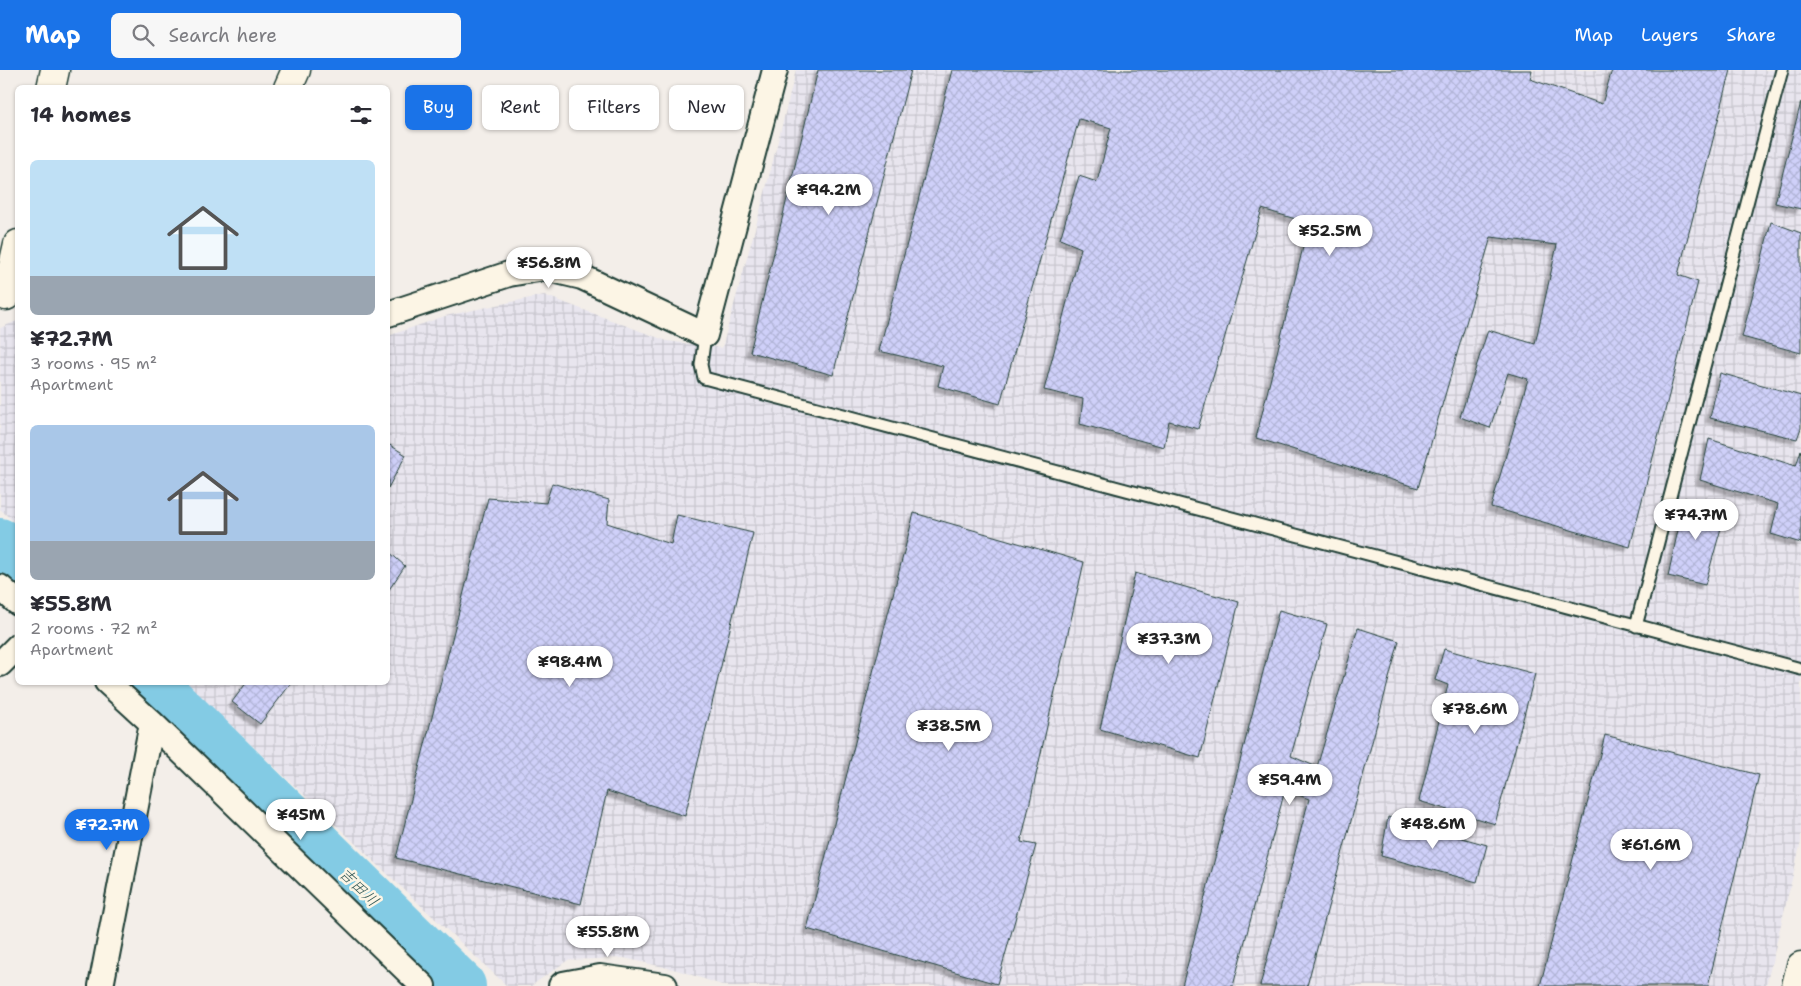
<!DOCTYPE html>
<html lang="en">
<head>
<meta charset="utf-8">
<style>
	body { margin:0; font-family:"Shantell Sans","Klee One",sans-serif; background:#f7f7f7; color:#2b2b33; height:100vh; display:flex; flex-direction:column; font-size:19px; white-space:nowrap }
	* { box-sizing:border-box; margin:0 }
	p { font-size:16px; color:#7c7c81 }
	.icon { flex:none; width:28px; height:28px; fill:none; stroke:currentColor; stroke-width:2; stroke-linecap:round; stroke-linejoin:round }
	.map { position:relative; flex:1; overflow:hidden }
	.side { position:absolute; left:15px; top:15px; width:375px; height:600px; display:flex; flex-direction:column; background:#fff; border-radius:8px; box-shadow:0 1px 4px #0004 }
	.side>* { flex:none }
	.guide { position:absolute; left:405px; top:15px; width:475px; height:45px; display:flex; gap:10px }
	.price { position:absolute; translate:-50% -42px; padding:0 11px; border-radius:18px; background:#fff; color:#222; font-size:16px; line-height:32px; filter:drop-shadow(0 1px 2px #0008) }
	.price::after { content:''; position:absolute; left:50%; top:30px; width:15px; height:11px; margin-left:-8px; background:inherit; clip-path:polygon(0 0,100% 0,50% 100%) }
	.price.selected { background:#1a73e8; color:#fff }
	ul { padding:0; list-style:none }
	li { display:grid; align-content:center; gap:10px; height:265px; padding:0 15px }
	li span { display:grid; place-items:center; height:155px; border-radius:8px; color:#555 }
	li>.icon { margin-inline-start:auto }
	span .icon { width:90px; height:90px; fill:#fffc; stroke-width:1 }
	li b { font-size:21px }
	h2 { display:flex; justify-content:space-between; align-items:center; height:60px; padding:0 15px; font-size:21px }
	.tag { padding:0 18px; border-radius:8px; background:#fff; box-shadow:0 1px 4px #0004; font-size:18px; line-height:45px }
	.tag.selected { background:#1a73e8; color:#fff }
	header { display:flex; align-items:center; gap:30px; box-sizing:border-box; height:70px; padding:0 25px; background:#1a73e8; color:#fff }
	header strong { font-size:24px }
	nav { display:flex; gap:28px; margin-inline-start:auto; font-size:18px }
	.search { width:350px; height:45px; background:#f7f7f7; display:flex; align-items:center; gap:12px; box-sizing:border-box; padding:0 18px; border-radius:8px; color:#7c7c81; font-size:19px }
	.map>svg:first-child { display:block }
	.industrial { fill:url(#industrial-grid) }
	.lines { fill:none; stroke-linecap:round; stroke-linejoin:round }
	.river { stroke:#83cbe4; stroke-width:50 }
	.building { fill:url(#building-cross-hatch); stroke:#1f3d34; filter:url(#shadow) }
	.lane-casing { stroke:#1f3d34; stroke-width:15 }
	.street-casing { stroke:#1f3d34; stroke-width:28 }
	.secondary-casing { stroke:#1f3d34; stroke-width:31 }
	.lane { stroke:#fcf5e5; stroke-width:11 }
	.street { stroke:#fcf5e5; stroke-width:24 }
	.secondary { stroke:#fcf5e5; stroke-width:28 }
	.labels { text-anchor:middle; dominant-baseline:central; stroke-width:5; stroke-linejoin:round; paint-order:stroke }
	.water-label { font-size:16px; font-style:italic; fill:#335957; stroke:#fcf5e5 }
</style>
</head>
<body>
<header>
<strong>Map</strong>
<div class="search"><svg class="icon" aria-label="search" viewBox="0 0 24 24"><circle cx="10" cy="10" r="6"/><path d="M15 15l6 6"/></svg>Search here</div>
<nav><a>Map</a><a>Layers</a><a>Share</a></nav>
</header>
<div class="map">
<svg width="1801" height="916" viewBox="0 0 1801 916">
	<defs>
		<pattern id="industrial-grid" width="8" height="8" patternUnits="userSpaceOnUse" patternTransform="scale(1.25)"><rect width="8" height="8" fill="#e8e5ee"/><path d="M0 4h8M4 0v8" fill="none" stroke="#c7c5cd"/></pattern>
		<pattern id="building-cross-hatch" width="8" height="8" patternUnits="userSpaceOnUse" patternTransform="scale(1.25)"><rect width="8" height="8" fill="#cfd0f9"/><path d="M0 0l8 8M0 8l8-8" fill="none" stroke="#b1b4d6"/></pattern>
		<filter id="shadow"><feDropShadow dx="-4.5" dy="4.5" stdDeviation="1" flood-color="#0004"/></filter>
	</defs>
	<rect width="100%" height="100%" fill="#f3eee9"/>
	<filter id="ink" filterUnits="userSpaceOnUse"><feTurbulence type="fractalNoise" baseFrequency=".02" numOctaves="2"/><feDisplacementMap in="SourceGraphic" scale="10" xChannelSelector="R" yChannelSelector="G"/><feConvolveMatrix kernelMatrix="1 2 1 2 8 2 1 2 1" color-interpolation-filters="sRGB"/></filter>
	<g filter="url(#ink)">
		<path class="industrial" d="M796,0H1801V772L1766,916H725L677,900L624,888L568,890L531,916H507L415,830L186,613L388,612V266L445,246L544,225L667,271L722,278L763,130Z
			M17,251V455L0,439V258Z"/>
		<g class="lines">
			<path class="river" d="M0,473L18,488
				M151,612L461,916"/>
		</g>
		<path class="building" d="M818,0H911L833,305L750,282Z
			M952,0H1532L1530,9L1602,34L1612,0H1731L1678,205L1698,212L1630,477L1491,437L1528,309L1508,303L1490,358L1460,347L1488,260L1535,274L1557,175L1491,167L1418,418L1256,368L1309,153L1262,139L1198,359L1169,351L1164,377L1080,354L1083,329L1044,320L1081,178L1060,169L1079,106L1097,112L1111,58L1094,53L1079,49L1000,334L938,316L943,296L879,281Z
			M1801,32V139L1775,133Z
			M1771,152L1801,163V283L1742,267Z
			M1720,303L1801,326V358L1797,369L1710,348Z
			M1709,369L1796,396L1801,380V473L1771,464L1778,434L1700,410Z
			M388,374L406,385L388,418Z
			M552,413L609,430L607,453L671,474L677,445L753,463L685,746L607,721L581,834L396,788L488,428L546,433Z
			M1685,428L1727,437L1705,515L1668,506Z
			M914,443L1084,492L1021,772L1036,775L997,914L807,859Z
			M388,481L405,496L388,521Z
			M1135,503L1239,532L1200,688L1100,659Z
			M1279,540L1327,554L1291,686L1317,697L1358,558L1399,571L1307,916H1260L1309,729L1285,720L1233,916H1182Z
			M1444,579L1535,604L1495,754L1419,731L1448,615L1435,610Z
			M247,612H292L260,654L232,632Z
			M1605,665L1759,705L1708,916H1540Z
			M1388,747L1487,775L1477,812L1381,786Z"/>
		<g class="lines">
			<g class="lane-casing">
				<path id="lane" d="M705,265L701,295L704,308L1801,599
					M1636,556L1782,0"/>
			</g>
			<g class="street-casing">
				<path id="street" d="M388,244L509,204L544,198L582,207L705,265L775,0
					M0,517L18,533
					M0,594L18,576
					M107,612L152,653L423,916
					M101,916L152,653
					M561,916L563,914L600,907L665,916"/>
			</g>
			<g class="secondary-casing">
				<path id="secondary" d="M51,18L55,0
					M288,18L296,0
					M6,226L18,174
					M1796,916L1801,896"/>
			</g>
			<use href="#lane" class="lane"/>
			<use href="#street" class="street"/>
			<use href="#secondary" class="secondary"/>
		</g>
	</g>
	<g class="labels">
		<g class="water-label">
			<text transform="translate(359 817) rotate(44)">吉田川</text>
		</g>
	</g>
</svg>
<b class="price" style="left:829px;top:146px">¥94.2M</b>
<b class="price" style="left:1330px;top:187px">¥52.5M</b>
<b class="price" style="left:549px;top:219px">¥56.8M</b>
<b class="price" style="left:1696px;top:471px">¥74.7M</b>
<b class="price" style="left:1169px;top:595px">¥37.3M</b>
<b class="price" style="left:570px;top:618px">¥98.4M</b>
<b class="price" style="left:1475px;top:665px">¥78.6M</b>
<b class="price" style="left:949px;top:682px">¥38.5M</b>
<b class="price" style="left:1290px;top:736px">¥59.4M</b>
<b class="price" style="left:301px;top:771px">¥45M</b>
<b class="price" style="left:1433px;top:780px">¥48.6M</b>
<b class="price selected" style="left:107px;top:781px">¥72.7M</b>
<b class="price" style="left:1651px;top:801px">¥61.6M</b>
<b class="price" style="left:608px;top:888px">¥55.8M</b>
<div class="guide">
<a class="tag selected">Buy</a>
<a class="tag">Rent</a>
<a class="tag">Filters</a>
<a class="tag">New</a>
</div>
<section class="side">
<h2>14 homes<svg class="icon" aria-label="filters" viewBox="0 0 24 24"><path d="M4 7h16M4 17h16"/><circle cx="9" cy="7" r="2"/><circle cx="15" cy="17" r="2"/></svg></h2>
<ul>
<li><span style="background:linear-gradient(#bfe0f5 75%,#9aa5b1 0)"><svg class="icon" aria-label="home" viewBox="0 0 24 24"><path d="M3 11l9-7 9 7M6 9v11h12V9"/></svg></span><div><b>¥72.7M</b><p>3 rooms · 95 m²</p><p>Apartment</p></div></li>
<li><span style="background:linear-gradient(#a9c7e8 75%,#9aa5b1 0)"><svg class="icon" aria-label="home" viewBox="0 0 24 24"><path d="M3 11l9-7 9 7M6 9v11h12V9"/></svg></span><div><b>¥55.8M</b><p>2 rooms · 72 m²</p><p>Apartment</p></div></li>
</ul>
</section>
</div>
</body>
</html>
